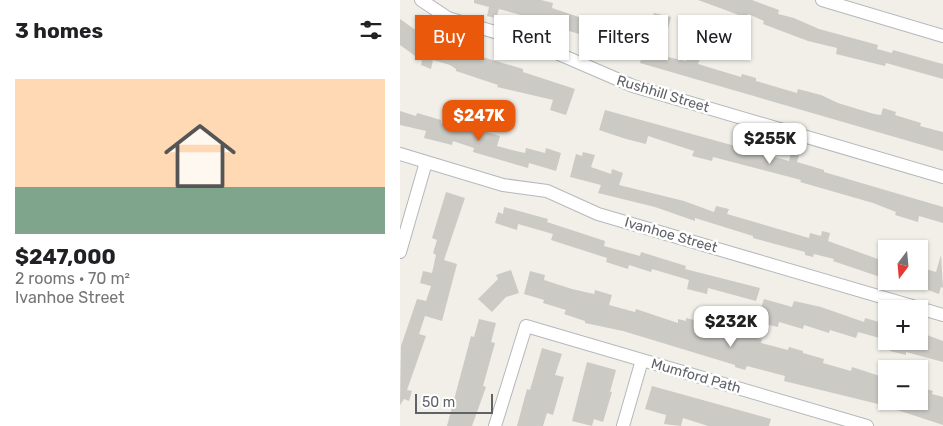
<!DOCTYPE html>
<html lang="en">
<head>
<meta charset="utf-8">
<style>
	body { margin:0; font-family:Rubik,sans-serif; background:#f6f6f6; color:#202124; height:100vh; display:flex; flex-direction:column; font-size:19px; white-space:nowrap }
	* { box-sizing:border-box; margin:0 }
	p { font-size:16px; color:#757577 }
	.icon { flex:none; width:28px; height:28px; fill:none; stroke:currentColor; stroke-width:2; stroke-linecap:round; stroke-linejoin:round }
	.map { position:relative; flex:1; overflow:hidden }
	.side { display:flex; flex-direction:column; background:#fff; width:400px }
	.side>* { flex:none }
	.top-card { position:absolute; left:15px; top:15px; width:452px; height:45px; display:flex; gap:10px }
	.needle { width:32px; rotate:196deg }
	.tools { position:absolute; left:478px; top:240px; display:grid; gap:10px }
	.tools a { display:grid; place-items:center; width:50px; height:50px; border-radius:0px; background:#fff; box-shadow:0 1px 4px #0004; font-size:25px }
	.scale { position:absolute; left:15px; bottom:12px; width:78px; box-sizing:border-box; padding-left:5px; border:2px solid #5f6368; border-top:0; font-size:14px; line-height:18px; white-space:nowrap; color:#5f6368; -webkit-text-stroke:4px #fff; paint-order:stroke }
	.price { position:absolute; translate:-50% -42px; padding:0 11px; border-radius:10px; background:#fff; color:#222; font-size:16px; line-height:32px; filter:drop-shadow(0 1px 2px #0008) }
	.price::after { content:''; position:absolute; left:50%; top:30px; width:15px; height:11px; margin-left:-8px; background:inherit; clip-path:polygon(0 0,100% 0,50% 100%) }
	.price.current { background:#ea580c; color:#fff }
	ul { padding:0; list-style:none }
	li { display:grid; align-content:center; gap:10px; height:265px; padding:0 15px }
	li+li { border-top:1px solid #e0e0e0 }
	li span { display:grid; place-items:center; height:155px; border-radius:0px; color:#555 }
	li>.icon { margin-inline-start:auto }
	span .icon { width:90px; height:90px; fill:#fffc; stroke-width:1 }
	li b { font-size:21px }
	h2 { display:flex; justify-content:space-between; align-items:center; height:60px; padding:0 15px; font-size:21px }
	.chip { padding:0 18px; border-radius:0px; background:#fff; box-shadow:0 1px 4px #0004; font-size:18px; line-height:45px }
	.chip.current { background:#ea580c; color:#fff }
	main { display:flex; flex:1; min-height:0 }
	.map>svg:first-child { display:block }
	.building { fill:#cccac5 }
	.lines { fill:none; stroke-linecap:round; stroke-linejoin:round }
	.minor-casing { stroke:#b5b8bc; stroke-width:14 }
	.minor { stroke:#fff; stroke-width:12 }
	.labels { text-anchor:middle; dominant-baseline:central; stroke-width:5; stroke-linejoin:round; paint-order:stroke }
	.street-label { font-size:14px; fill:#5f6368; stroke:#fff }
</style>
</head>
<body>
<main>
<section class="side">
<h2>3 homes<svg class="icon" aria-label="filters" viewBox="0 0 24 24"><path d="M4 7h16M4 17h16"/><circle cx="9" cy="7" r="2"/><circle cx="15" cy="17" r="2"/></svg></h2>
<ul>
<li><span style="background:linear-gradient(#ffd9b3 70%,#7fa58c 0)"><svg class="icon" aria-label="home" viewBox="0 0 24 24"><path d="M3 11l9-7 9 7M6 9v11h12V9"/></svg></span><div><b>$247,000</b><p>2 rooms · 70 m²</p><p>Ivanhoe Street</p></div></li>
</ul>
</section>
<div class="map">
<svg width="543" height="426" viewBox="0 0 543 426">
	<rect width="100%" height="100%" fill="#f1efe8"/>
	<path class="building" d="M74,0H141L153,3L152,8L235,36L233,42L260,49L258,55L286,61L288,56L300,59L298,64L341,77L342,74L356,78V81L397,93L398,89L421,95L438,103L474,114L481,115L483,108L496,112L495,115L521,123L520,126L543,132V151L240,63L241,59L207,48L208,45L179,36V34L153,26L154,24L99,9L96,18L87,16L89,7L74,3Z
		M298,0H352L379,10L378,14L394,18L419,29L478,45L477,49L492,53L493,50L539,63L543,64V79L486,63L485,66L436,54L437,48L408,41L363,24L364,21L348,14L347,18Z
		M254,13L271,17L267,32L250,27Z
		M0,19L24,36L22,39L123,69V72L175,89L166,115L150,110L153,100L97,87L98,85L56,71V69L50,65L33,60L31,69L21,65L22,61L0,45Z
		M330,43L340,46L336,59L326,55Z
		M205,110L389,161L391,153L399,155L397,162L424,170V172L543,207V223L519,216L518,222L495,215L496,212L473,203L400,182L401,180L313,157L312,161L292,156L294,151L248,136L246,144L226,139L199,130Z
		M0,111L16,116L17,113L31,117L41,120V123L78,134L79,130L100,136L97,146L116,151L125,153L126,148L145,153L146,148L161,153L156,171L129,163L128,168L73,152L74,148L53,141L52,145L24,138L26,131L0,125Z
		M183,152L195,155L191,167L211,174L212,169L223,173L219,185L284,201L314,212L316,206L329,209L327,214L409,238L410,233L421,236L422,231L430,233L428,241L486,262V279L433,261L434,259L414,254L413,257L405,255V252L353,238V236L295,218V221L255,207L198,193L201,185L170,177L176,154L182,156Z
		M46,192L65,198L44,260L57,264L42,321L25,316L19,334L26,336L7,390L12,391L9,401L4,399L0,405L1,346L17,299L26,301L31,286L20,283L23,271L32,273L36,255L33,253L37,240L32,238Z
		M104,207L148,219L147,222L205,241L204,246L240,256L241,252L286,266L285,269L360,288L356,301L308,288L307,294L287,289L289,280L252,269L251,272L229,265L228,269L206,262L207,258L151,240L153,234L118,224L117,230L95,223L98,212L103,214Z
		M541,255L543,288L541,287L539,294L519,287V267L536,272Z
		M111,270L119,293L106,297L92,312L78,299L98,279L96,275Z
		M130,271L145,275L144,280L172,289L194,294L195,290L212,295L209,305L235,312L236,309L278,323V319L286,321V318L302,322L319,327L318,329L362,339L361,343L388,350L389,347L403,351V353L424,359L423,363L451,371L452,367L486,378L483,401H519V387L533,391L532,394L543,397V425L482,405L384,381L385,376L347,366L345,370L335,367V365L223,331L185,323V321L164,314L166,310L143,303L144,300L124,294Z
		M364,299L392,307L394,301L421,307L464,322L465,318L486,324V328L483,339L458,332L456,338L430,330L429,333L404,325L403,329L379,322L378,327L365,324L368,316L359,314Z
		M79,319L96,323L91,342L95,343L83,386L86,387L72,426H47L71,336L74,337Z
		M519,332L543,341V362L506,352V355L490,351L492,341H519Z
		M142,348L162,354L155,375L164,377L153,415L147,413L143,426H117L127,389L130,390Z
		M187,362L216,370L210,392H212L203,422L194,419L192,426L172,421Z
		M252,386L371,419L369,426H308L283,418L281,426L264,424L266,415L245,409Z"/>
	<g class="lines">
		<g class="minor-casing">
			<path id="minor" d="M21,0L48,18L138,45L233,86L543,177
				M422,0L543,36
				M0,154L103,185L147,191L198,214L543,315
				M0,252L26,162
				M95,426L126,326L467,426
				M223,426L242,360"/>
		</g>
		<use href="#minor" class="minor"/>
	</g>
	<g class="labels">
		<g class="street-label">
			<text transform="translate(263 94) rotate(17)">Rushhill Street</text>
			<text transform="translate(271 235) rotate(16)">Ivanhoe Street</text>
			<text transform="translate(296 376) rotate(16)">Mumford Path</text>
		</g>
	</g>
</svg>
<div class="tools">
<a><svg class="needle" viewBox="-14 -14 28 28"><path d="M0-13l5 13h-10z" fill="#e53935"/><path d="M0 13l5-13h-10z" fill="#757577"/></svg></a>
<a>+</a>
<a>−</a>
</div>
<div class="scale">50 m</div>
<b class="price current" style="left:79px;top:142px">$247K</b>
<b class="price" style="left:370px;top:165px">$255K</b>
<b class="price" style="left:331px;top:348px">$232K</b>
<div class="top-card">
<a class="chip current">Buy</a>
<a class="chip">Rent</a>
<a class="chip">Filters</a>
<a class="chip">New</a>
</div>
</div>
</main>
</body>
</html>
